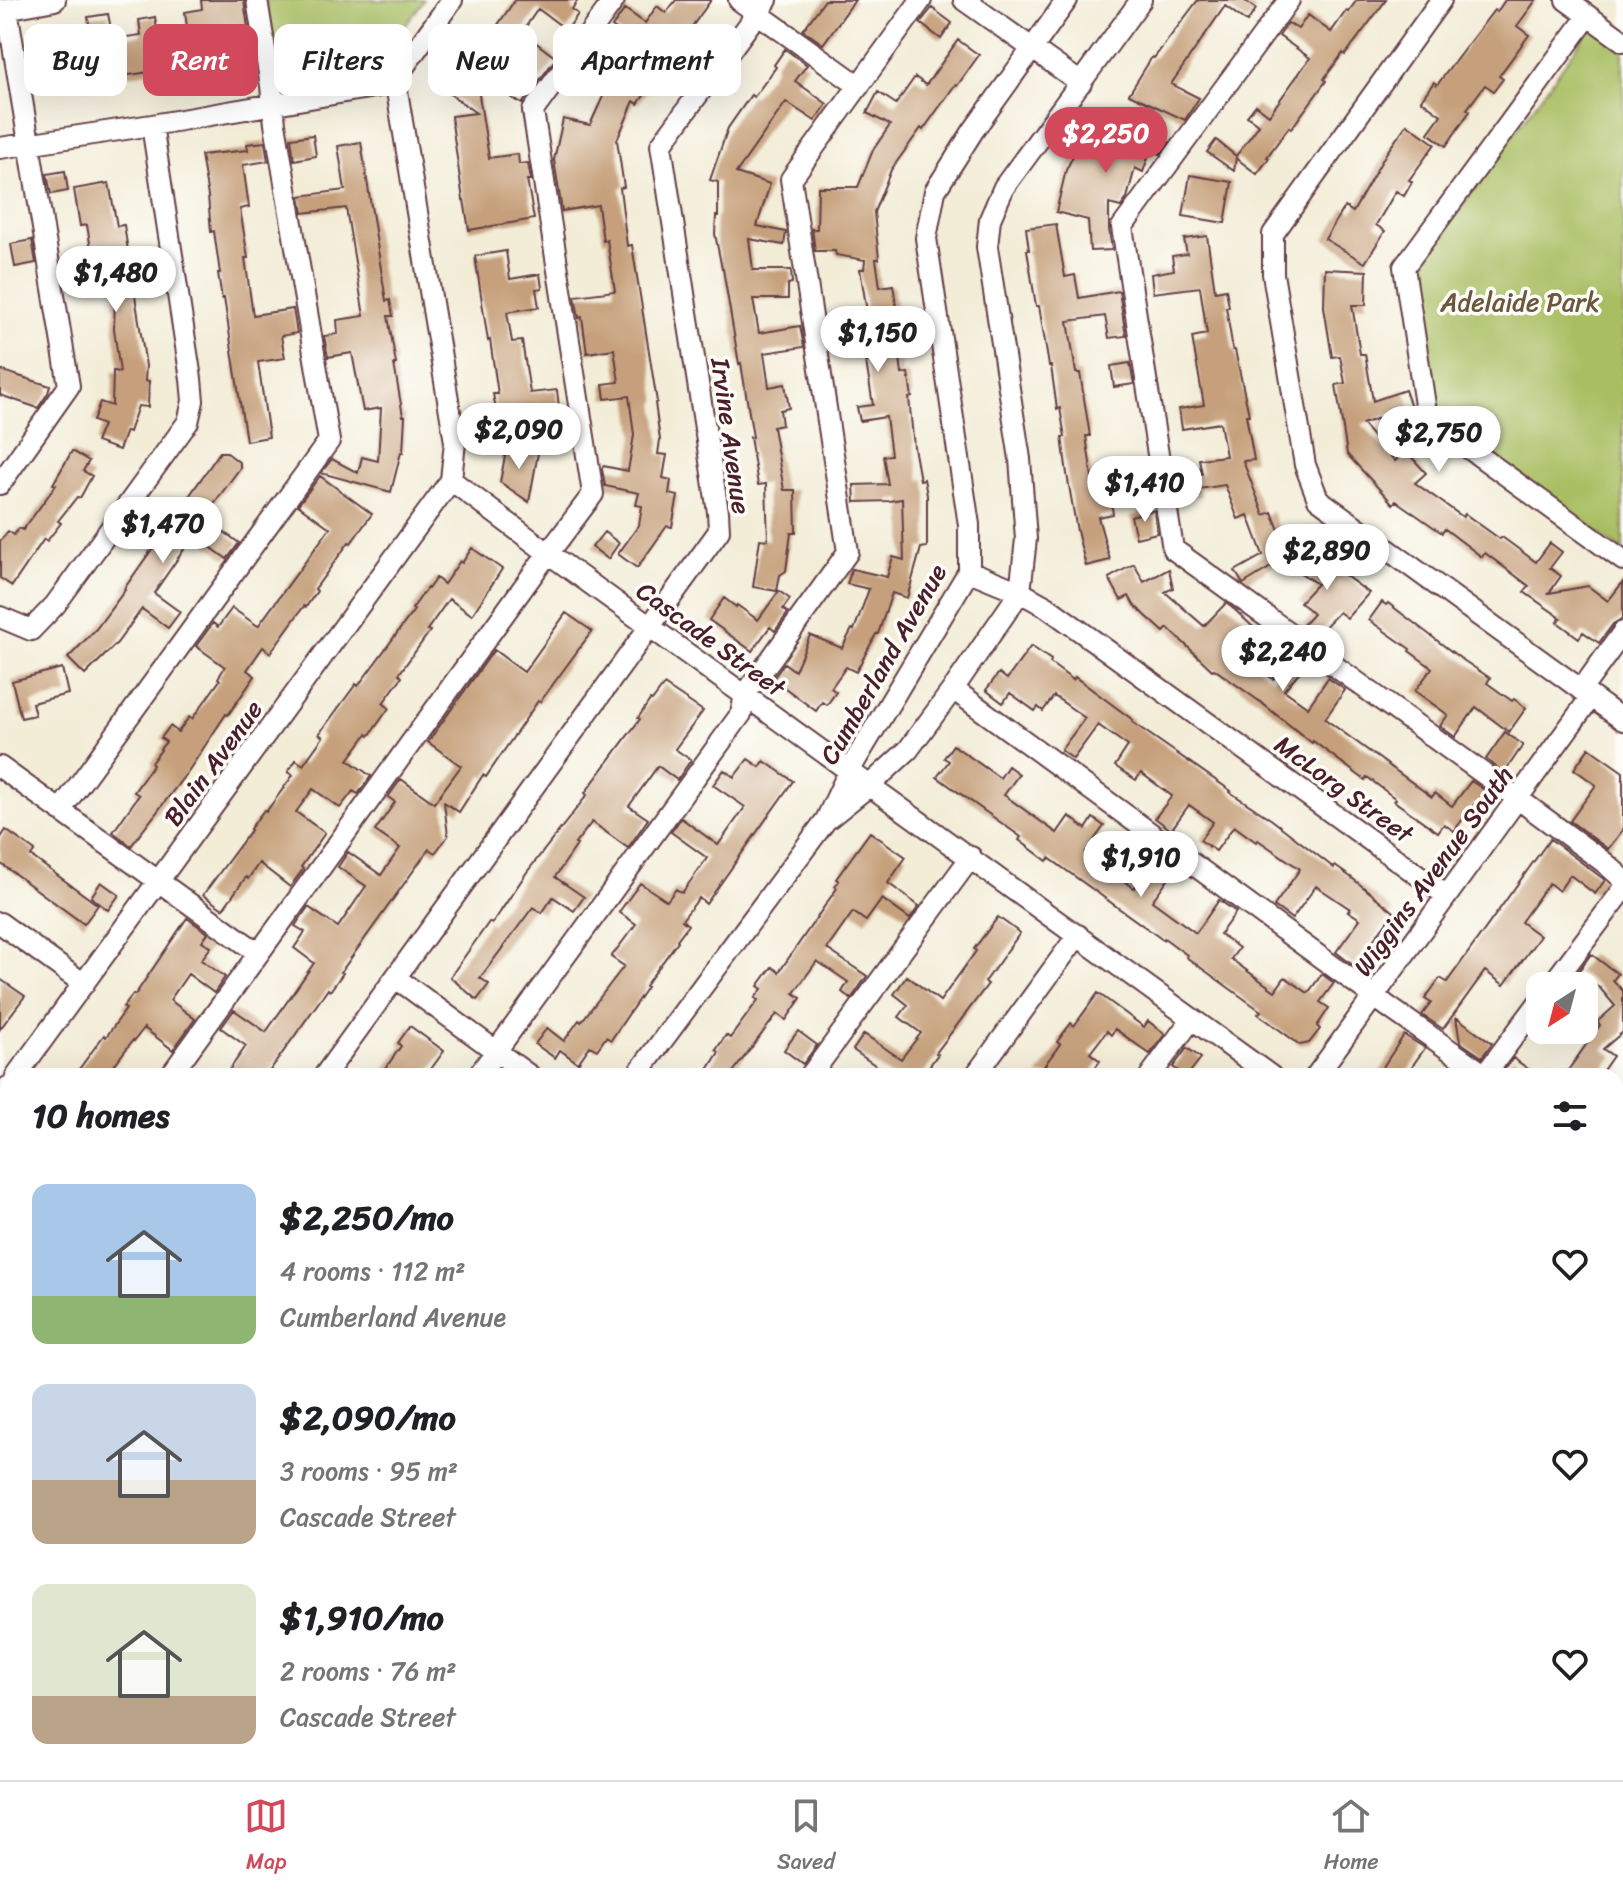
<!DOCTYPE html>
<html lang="en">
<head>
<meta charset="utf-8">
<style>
	body { margin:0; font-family:Sriracha,sans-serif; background:#f2f2f2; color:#202124; height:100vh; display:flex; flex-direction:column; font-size:30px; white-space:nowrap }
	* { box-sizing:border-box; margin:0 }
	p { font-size:26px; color:#757577 }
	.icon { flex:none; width:44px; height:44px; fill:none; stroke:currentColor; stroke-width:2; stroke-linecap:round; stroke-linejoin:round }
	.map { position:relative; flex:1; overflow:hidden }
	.details { position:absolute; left:0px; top:1068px; width:1624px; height:712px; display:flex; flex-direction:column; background:#fff; border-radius:24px 24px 0 0; box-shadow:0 8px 32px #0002 }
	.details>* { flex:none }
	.hud { position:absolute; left:24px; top:24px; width:800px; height:72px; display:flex; gap:16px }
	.needle { width:52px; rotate:216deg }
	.controls { position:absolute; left:1526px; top:972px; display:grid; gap:16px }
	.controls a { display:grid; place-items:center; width:72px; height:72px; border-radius:16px; background:#fff; box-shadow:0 8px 32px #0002; font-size:40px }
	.price { position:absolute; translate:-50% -68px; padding:0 18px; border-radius:28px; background:#fff; color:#222; font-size:26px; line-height:52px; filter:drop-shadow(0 2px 4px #0008) }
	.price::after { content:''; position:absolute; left:50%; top:48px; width:24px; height:18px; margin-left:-12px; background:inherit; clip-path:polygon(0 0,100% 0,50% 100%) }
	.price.selected { background:#d1495b; color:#fff }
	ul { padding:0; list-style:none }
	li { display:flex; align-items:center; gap:24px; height:200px; padding:0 32px }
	li span { display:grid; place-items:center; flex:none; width:224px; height:160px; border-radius:16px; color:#555 }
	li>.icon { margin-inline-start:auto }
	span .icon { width:96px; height:96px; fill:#fffc; stroke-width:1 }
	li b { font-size:34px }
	h2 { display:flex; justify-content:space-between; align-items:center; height:96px; padding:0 32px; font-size:34px }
	.pill { padding:0 28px; border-radius:16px; background:#fff; box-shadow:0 8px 32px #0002; font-size:28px; line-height:72px }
	.pill.selected { background:#d1495b; color:#fff }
	.tabs { display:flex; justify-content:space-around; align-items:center; height:112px; border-top:2px solid #e0e0e0; background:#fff; font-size:22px; color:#757577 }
	.tabs a { display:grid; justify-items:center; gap:4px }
	.tabs .selected { color:#d1495b }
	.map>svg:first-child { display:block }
	.green { fill:#a9be62; stroke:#7a6e46; stroke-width:2 }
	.building { fill:#c6a07c }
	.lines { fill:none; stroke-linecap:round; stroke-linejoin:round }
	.minor-casing { stroke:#633e45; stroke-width:24 }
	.minor { stroke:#fff; stroke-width:20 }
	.labels { text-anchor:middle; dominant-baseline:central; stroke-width:7; stroke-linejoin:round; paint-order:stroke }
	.park-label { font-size:26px; fill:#6b573e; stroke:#fdfcf7 }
	.street-label { font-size:26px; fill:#4a1f2b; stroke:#fdfcf7 }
</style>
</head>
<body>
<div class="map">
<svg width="1623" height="1780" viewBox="0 0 1623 1780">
	<rect width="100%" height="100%" fill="#fdfcf7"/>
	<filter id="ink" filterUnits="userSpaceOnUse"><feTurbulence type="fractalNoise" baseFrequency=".0125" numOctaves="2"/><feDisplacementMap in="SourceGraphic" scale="16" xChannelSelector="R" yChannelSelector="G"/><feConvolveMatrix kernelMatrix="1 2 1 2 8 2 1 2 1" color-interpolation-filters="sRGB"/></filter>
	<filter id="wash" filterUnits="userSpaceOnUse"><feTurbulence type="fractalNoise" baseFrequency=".006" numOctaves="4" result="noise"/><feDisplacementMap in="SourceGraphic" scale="32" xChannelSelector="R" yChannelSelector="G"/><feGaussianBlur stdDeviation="1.8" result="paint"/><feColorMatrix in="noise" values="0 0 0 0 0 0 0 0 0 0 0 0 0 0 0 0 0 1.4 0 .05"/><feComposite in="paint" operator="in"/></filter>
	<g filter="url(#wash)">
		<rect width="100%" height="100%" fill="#f3edd8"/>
		<path class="green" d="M266,0H424L382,58L279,81Z
			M1591,27L1623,48V551L1447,424L1432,402L1416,295L1420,264Z"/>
		<g id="blocks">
			<path class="building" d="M201,0H244L252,56L33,90L30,67L41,65L39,54L52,52L54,63L88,58L86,49L90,48L79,45L92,43L88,17L108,14L113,39L141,35L139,20L155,17L160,48L189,43L185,12L202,9Z
				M515,0H578L572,9L578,14L567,30L538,9L522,32L556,58L522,104L476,76L489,158L518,154L519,164L528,163L531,180H527L534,219L469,230L464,200H463L451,116L476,113L450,94Z
				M676,0H711L675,50L665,43L648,67L651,69L641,83L649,88L638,104L634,101L617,140L624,187L620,188L627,246L632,245L657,402L655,403L660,440L658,454L667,455L663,478L671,480L669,494L678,496L672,527L667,526L637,568L618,554L639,525L642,506L636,505L639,493L605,486L602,469L603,466L628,471L634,435L629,396L605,399L603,384L619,382L614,349L587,353L582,317L579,318L575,296L615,291L607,240L603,241L598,205L562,211L554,160L563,119L590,125L605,92L577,72L590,55L616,72L636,44L612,27L625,9L645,23L657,6L666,13Z
				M825,0H855L823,44L803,30Z
				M1198,0H1244L1256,9L1247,22L1225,6L1171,84L1199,98L1185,120L1129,94L1152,57L1154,58Z
				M1357,0H1386L1345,55L1343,53L1324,79L1326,81L1291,129L1289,127L1267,157L1269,158L1257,174L1236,158L1234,171L1207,152L1216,140L1236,156L1259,125L1247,116L1256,105L1269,115L1310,58L1279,36L1288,23L1298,29L1308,15L1331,32L1346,11L1348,12Z
				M1505,0H1536L1517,26L1529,35L1499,76L1503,79L1494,91L1485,85L1467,109L1470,111L1446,146L1428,133L1441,115L1421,100L1434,82L1437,85L1494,10L1497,12Z
				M932,8L952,23L941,39L920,23Z
				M958,40L979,55L957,86L955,85L923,130L921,128L891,170L874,212L879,259H876L880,287L893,285L902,340H898L902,374L908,373L912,397L909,398L914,447L920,480L924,479L927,495V547L921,548L907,598L892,593L878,634H876L856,672L846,667L831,688L836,692L827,705L822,702L816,711L773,679L784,663L795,671L810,635L842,648L852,629L854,630L869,589L847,584L852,569L887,577L893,557L904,560L902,499L889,501L855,502L854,485L888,484L883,456L891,455L886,417L860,421L857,407L873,405L866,362L875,360L860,269H864L865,260L836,255L835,251H815L812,229H817L818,187H858L873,150L890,125L867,113L878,92L896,104L915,77L926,85Z
				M785,49L807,65L795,81L827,104L815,121L786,102L736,173L770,184L757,226L786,232L784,245L749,239L753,270H791L792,283L788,284V299H753L759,333L800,326L804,347L764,353L769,387L785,384L789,408L780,410L782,425L773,427L784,490H795L796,533H791L786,571L780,575L777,591L753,587L760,539L768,540L766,484L758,485L750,437H753L744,382L741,363L739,364L723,269H722L715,234L716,216H718V182L710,180L728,128L751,95L754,97L776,67L774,65Z
				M1115,110L1169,142L1160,154L1151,149L1143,172L1135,168L1127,198L1121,207L1109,204V229L1112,250L1090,251L1088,220L1056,212L1066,170L1081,140L1089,144L1095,133L1100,136Z
				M1407,124L1435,144L1409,180L1412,182L1404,196L1396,191L1376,225L1385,231L1365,263L1325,239L1345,207L1353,212L1385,155Z
				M313,135L316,156L294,160L291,138Z
				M265,142L268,161L243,165L249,207L240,209L248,258H245L253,315L293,309L297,333L281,336L285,358L258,362L269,437L246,441L224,298L222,299L218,273H220L214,231L211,232L208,196L201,155L248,150L247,144Z
				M361,142L386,301L390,300L393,316H388L396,364H394L403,416H405L403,452H401L391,492L321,473L332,459L358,473L362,457L378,461L381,408L363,411L352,353L328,357L324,336L338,334L337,320L364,316L346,208L303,213L300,196L345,190L338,146Z
				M65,171L68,191L51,194L47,174Z
				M1190,175L1232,182L1225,223L1183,216Z
				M109,183L117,226L124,225L146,366L145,381H149L148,407L138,406L129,432L126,431L119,450L96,442L103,425L93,421L100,402L112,406L113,371L120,372L114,329L116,270L95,273L87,225L80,226L74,189Z
				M1056,224L1065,277L1075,275L1079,298L1119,291L1126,336L1109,338L1105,316L1068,321L1076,373H1080L1090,436H1086L1092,477L1107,475L1113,514L1098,517L1110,560L1086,566L1077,531L1067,474L1062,437H1065L1060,408L1057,409L1051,366H1049L1039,306H1036L1027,250H1029L1026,228Z
				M1207,236L1215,291L1226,289L1229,307H1226L1233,350H1235L1249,415H1246L1254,460L1243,461L1264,515L1272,512L1289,556L1243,584L1235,571L1263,555L1248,515L1238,519L1225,485L1199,489L1200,496L1179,500L1176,478L1202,474L1199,459L1226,456L1220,423L1182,429L1179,409L1204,405L1192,337L1207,334L1200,287L1153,293L1151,274L1174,270L1172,256L1187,254L1184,239Z
				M32,240L36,263L15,267L11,244Z
				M506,251L510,279L540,274L542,288L536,289L539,307L507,312L512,342L522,341L530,393L557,390L559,407L522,412L527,442H508L509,434L501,435L493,394H498L490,340L488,341L475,256Z
				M1325,269L1367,271L1366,305H1352L1360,354H1365L1373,401L1405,390L1411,407L1362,424L1395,461L1406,451L1426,473L1415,483L1463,517L1465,514L1500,539L1502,537L1536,562L1550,543L1562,552L1550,568L1561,576L1549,593L1588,586L1608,601L1623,582V618L1613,624L1599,643L1583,632L1579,638L1557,622L1561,618L1524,592L1529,586L1485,553L1482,557L1445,529L1442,533L1396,501L1393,504L1347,454L1336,385L1345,383L1340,356L1332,357L1324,307Z
				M1130,363L1134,384L1114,387L1111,366Z
				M0,370L50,386L48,393L38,408L0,395Z
				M507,446L538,453L529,502L500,482Z
				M72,451L89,461L83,471L92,476L80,498L77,497L58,521L61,523L47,541L44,539L12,586L0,578V541L8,531L14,535L19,528L23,530L56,485L53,484Z
				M220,452H226L240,463V468L204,517L239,543L227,559L194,535L154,593L180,612L168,628L142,609L117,643L85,675L68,658L96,629L125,590L124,589Z
				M320,476L372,514L351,543L349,542L315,589L317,591L306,607L304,606L270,653L263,647L247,670L255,676L228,715L226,714L189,770L131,846L113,832L139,795L134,792L153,765L151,763L161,750L160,749L166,742L161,738L170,726L178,732L189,717L192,719L220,680L218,678L225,667L196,646L213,623L218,627L232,608L258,626L330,528L298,505Z
				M1154,510L1157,533L1136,538L1131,516Z
				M604,532L619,543L608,559L592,547Z
				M1306,547L1369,593L1347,618L1339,612L1316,636L1303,625L1313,614L1300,602L1317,584L1292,567Z
				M472,548L502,569L472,615L449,599L427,630L430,631L399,674L402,677L383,703L389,708L369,736L367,734L348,760L371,776L358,794L353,791L340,808L313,789L296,812L325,833L301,867L303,869L290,887L259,863L248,879L246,877L223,909L203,895L251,830L250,829L264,810L266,812L293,775L288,772L296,760L303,765L323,737L319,734L356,684L358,686L414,610L412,609L427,588L428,589L436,578L444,584L460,561L462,563Z
				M1134,564L1144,582L1169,569L1173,588L1165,592L1204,626L1226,603L1235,610L1268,641L1247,660L1273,679L1296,654L1303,659L1307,663L1284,690L1308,707L1328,678L1345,690L1325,719L1432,797L1435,793L1452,806L1471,781L1489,793L1479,807L1474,804L1454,831L1444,824L1438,832L1394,801L1396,799L1367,777L1365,780L1313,741L1312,743L1259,701L1214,669L1212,670L1168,628L1164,632L1134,605L1129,596L1121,600L1109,578Z
				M779,591L790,599L783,609L788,613L775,631L770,627L752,651L709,620L724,598L736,607L737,605L758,620Z
				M1382,602L1386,605L1388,603L1460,658L1490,678L1487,683L1512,701L1514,699L1526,708L1509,732L1476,707L1455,737L1440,726L1448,715L1415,691L1432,668L1409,651L1410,649L1369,620Z
				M566,613L592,631L540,702L538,701L486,777L483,775L459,812L444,802L448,836L435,853L429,849L341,972L343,973L330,991L328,989L266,1076H225L246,1046L221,1028L234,1010L266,1032L314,963L294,948L305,932L295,926L308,907L338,927L366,886L338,867L348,852L381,875L400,848L375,831L395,802L388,797L401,779L434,803L461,766L428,742L494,650L524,672Z
				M1031,646L1051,660L1050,663L1073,680L1075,677L1133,720L1132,722L1231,791L1230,792L1272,820L1334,868L1335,866L1352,878L1394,912L1354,966L1336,952L1360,919L1348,911L1350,909L1316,886L1292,919L1274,906L1300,869L1258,840L1256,842L1234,826L1216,851L1200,840L1213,822L1189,805L1171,830L1155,818L1172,796L1141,773L1136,780L1115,766L1128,746L1098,725L1073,759L1061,750L1085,718L1054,696L1043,711L1038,707L1035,711L1010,693L1003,703L986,690L999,673L1007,679Z
				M62,668L68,694L32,703L35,715L21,718L12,681Z
				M664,685L703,711L675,749L691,760L677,780L658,766L629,806L648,819L628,848L592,822L575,844L577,845L555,877L584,897L574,911L553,897L542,913L533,907L480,978L489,984L477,1000L450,977L489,922L492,924L527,872L587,795L585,793L640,719L638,718L650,700L652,701Z
				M1505,732L1523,745L1504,773L1486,759Z
				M953,745L1000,778L1008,766L1019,774L1004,795L1057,833L1069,816L1086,829L1093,818L1104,826L1085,853L1134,888L1158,855L1176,868L1152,901L1196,933L1219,900L1236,912L1220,934L1239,948L1231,959L1275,991L1285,977L1308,993L1322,974L1334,983L1320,1002L1329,1008L1317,1026L1320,1029L1309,1043L1300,1045L1258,1014L1261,1011L1186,957L1187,955L1164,938L1163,940L1049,858L1047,861L1019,840L1021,837L937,777L949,761L944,758Z
				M1589,748L1623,772V830L1608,849L1570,821L1596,785L1574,769Z
				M748,759L760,767L764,761L793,781L706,904L699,898L682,920L688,925L677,940L678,941L645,986L647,987L611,1040L606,1037L597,1050L590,1046L578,1063L560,1050L555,1058L535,1044L547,1028L564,1041L579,1020L581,1022L624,966L611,957L636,924L619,912L640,883L667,901L676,889L682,893L707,858L671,832L681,818L718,845L745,807L713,785L724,770L734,777Z
				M6,830L35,851L31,856L98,905L84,924L0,863V839Z
				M870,832L906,857L888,883L919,906L910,919L882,899L866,921L853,912L827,949L867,976L851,999L842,992L848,982L817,961L794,993L801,998L786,1020L777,1014L730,1076H704L719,1052L716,1050L726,1035L730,1038L758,1000L755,998L762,989L758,986L772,967L779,972L837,888L835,886L839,881L836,879Z
				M1550,839L1605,880L1595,894L1570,875L1559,891L1549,883L1521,922L1540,936L1527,954L1504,985L1485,971L1443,1029L1422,1015L1431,1003L1425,999L1440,978L1447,982Z
				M101,882L119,895L108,910L91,897Z
				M998,917L1020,933L985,982L988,984L936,1053L938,1054L922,1076H891L853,1050L864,1034L901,1059L921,1033L899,1017L908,1005L894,994L907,976L940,1001L976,951L974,949Z
				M187,918L208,933L202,941L211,947L201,960L225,977L214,993L188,974L170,1000L195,1019L173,1050L144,1028L134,1041L133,1040L106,1076H74L104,1035L106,1037L126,1009L123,1007L133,994L135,995Z
				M1591,954L1618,974L1613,980L1623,991V1032L1603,1049L1613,1056L1599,1076H1564L1600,1025L1597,1022L1615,1006L1600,988L1578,972Z
				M0,979L25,996L0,1029Z
				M1098,993L1144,1027L1148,1021L1165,1034L1150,1054L1115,1029L1111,1035L1107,1031L1090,1053L1100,1061L1089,1076H1037L1060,1044L1057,1042L1071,1023L1074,1026Z
				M1456,1017L1492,1043L1482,1057L1460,1042Z
				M410,1026L444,1051L426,1076H380L401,1046L398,1043Z
				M798,1031L817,1045L803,1064L784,1050Z
				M1404,1035L1425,1048L1405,1076H1377Z
				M1187,1048L1201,1058L1187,1076H1185L1173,1067Z
				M1513,1058L1538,1076H1500Z"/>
		</g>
	</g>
	<g filter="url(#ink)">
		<use href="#blocks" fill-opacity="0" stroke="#633e45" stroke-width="2"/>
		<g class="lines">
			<g class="minor-casing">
				<path id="minor" d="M739,0L859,86
					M964,0L1081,83
					M1289,0L1122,227L1173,549L1517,798L1605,863L1623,879
					M1441,0L1273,234V274L1305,465L1318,499L1623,720
					M1566,0L1623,41
					M0,10L55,0
					M1588,16L1404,267L1427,418L1623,560
					M0,148L152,125L380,86L395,79L452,0
					M451,480L548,553L1271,1076
					M0,484L69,386L7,9
					M969,571L1020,592L1047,607L1447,896
					M0,617L31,630L55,605L188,422L193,401L191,379L152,125
					M953,689L1390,1008L1485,1075
					M1581,690L1623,632
					M0,767L258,953
					M60,811L329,441L275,124L271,86L257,0
					M829,818L870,785L908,750L953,689L1020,592L1026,539L1020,459L987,247L990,219L1004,187L1141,0
					M0,923L84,984
					M396,978L530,1076
					M1551,986L1623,890
					M16,1076L451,480L455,442L395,79
					M170,1076L538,567L593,494L533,111L614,0
					M324,1076L719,531L718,512L661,145L767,0
					M478,1076L741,714L745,695L848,552L791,179L921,0
					M636,1076L826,820L849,771L969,571V525L926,238L935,191L973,131L1067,0
					M810,1076L971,857
					M975,1076L1078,935
					M1150,1076L1191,1020
					M1316,1076L1591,697
					M1484,1076L1540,1001
					M0,1098L8,1087
					M1616,1131L1623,1121
					M0,1229L8,1235
					M1616,1327L1623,1332
					M1616,1353L1623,1344
					M0,1386L8,1392
					M0,1514L8,1508
					M1616,1584L1623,1574
					M0,1693L8,1699
					M0,1729L8,1718
					M744,1772L755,1780
					M1491,1772L1502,1780
					M127,1780L133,1772
					M299,1780L304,1772
					M464,1780L469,1772
					M636,1780L642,1772
					M806,1780L811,1772
					M975,1780L981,1772
					M1143,1780L1149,1772
					M1305,1780L1311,1772"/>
			</g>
			<use href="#minor" class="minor"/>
		</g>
	</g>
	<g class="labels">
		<g class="park-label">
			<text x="1520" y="302">Adelaide Park</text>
		</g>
		<g class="street-label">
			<text transform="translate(731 436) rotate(82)">Irvine Avenue</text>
			<text transform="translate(711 639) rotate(36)">Cascade Street</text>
			<text transform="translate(883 664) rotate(-60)">Cumberland Avenue</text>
			<text transform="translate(213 763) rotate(-54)">Blain Avenue</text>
			<text transform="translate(1344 789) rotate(36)">McLorg Street</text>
			<text transform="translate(1433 871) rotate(-54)">Wiggins Avenue South</text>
		</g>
	</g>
</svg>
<div class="controls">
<a><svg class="needle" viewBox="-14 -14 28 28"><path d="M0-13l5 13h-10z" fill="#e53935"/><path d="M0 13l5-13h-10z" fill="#757577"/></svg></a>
</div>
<b class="price selected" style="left:1106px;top:175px">$2,250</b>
<b class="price" style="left:116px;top:314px">$1,480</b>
<b class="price" style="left:878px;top:374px">$1,150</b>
<b class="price" style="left:519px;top:471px">$2,090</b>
<b class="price" style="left:1439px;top:474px">$2,750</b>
<b class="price" style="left:1145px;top:524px">$1,410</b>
<b class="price" style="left:163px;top:565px">$1,470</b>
<b class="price" style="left:1327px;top:592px">$2,890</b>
<b class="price" style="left:1283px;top:693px">$2,240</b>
<b class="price" style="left:1141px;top:899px">$1,910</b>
<div class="hud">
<a class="pill">Buy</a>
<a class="pill selected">Rent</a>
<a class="pill">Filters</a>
<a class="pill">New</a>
<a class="pill">Apartment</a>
</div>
<section class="details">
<h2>10 homes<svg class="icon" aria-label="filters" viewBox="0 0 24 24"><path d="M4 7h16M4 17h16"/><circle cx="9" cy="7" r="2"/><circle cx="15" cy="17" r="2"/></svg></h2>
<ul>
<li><span style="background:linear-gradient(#a9c7e8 70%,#8fb573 0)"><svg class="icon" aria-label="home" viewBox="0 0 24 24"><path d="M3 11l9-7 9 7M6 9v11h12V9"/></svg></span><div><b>$2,250/mo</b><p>4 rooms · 112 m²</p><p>Cumberland Avenue</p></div><svg class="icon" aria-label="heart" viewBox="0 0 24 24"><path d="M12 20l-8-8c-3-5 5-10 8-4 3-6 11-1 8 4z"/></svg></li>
<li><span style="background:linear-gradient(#c9d6e8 60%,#b9a48a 0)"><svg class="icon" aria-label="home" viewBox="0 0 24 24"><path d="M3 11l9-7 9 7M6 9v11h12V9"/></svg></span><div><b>$2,090/mo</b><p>3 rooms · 95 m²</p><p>Cascade Street</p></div><svg class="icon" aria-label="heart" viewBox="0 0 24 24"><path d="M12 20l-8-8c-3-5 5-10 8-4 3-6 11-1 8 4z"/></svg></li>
<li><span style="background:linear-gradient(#dfe7d0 70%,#b9a48a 0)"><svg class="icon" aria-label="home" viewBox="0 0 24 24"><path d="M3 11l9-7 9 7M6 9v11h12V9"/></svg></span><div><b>$1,910/mo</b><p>2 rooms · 76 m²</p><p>Cascade Street</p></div><svg class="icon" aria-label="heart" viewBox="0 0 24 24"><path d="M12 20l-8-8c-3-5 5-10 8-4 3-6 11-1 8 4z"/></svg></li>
</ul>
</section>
</div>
<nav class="tabs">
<a class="selected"><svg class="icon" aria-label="map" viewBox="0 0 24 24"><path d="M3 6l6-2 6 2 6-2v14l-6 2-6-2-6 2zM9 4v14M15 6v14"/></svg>Map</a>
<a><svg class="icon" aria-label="saved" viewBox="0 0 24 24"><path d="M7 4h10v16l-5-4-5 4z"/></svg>Saved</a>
<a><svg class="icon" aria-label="home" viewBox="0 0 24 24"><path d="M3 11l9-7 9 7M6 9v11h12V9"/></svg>Home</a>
</nav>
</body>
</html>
